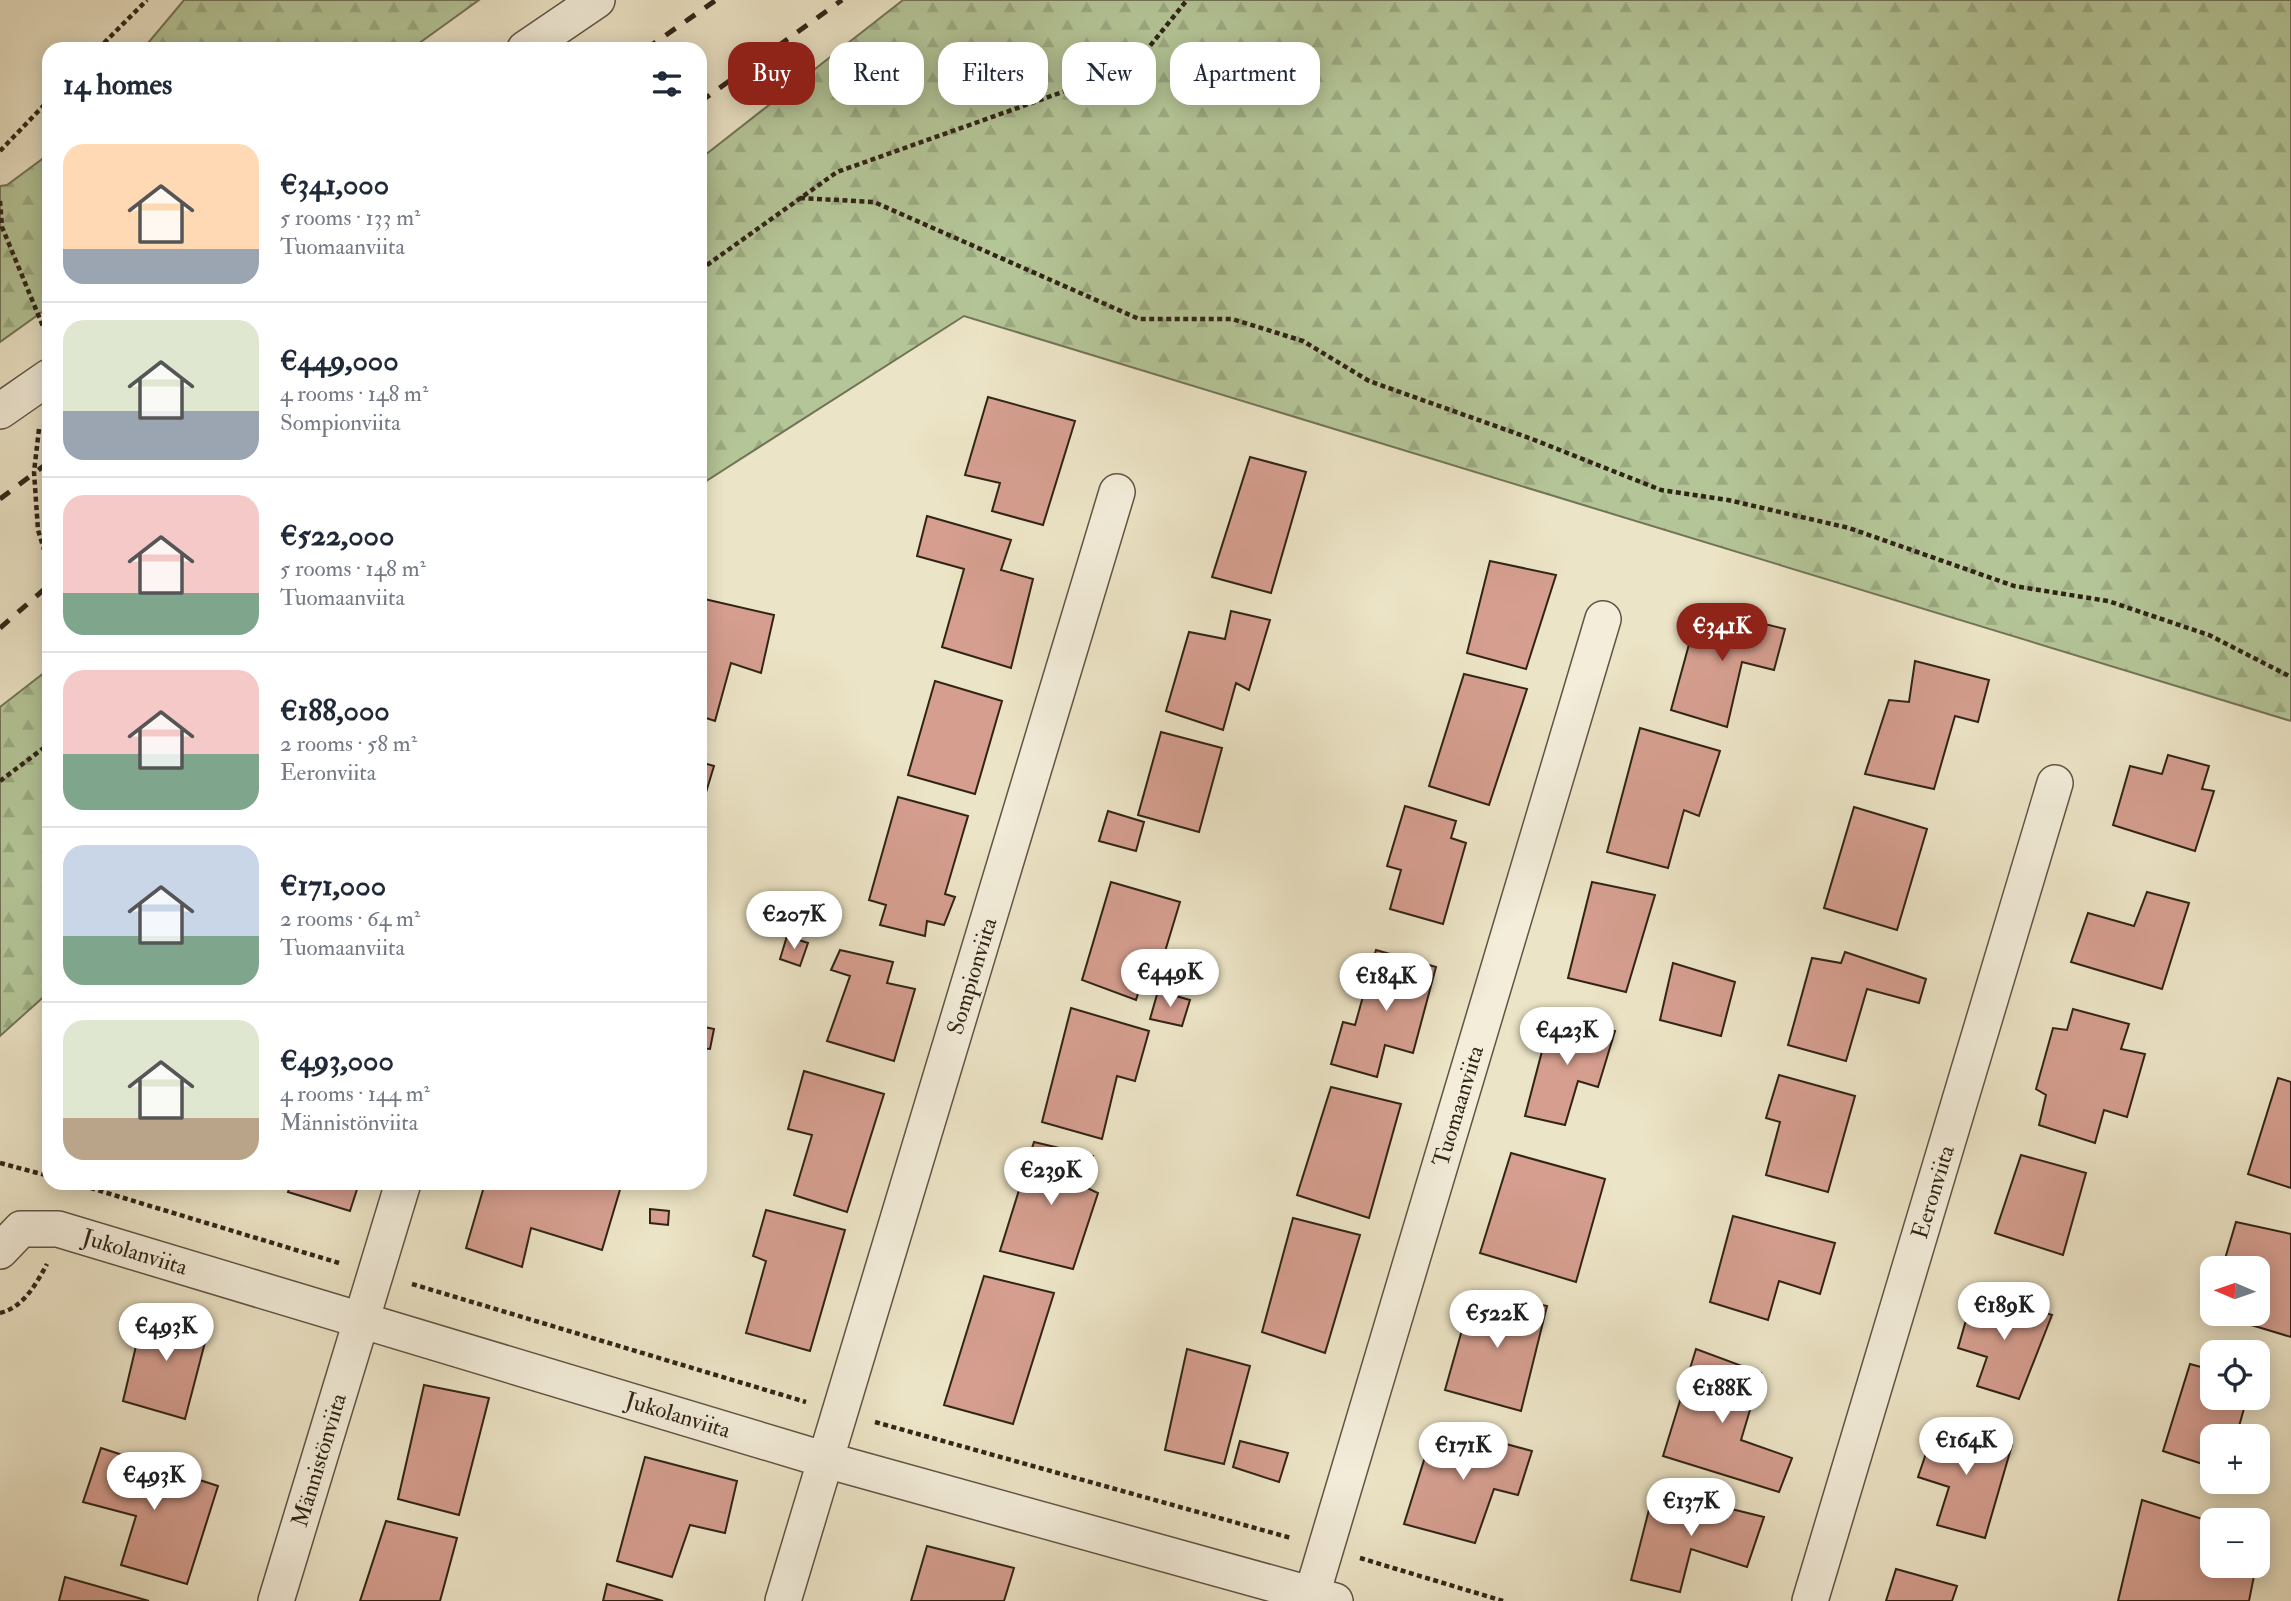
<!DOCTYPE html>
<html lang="en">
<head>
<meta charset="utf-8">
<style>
	body { margin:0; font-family:"IM FELL Double Pica",serif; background:#f6f6f7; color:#1f2937; height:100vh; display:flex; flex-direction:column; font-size:26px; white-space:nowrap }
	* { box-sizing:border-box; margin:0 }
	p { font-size:23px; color:#747a83 }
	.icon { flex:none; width:38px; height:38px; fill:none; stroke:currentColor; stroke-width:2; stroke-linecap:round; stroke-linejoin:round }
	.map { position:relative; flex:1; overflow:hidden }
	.sheet { position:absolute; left:42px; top:42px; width:665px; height:1148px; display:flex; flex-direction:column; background:#fff; border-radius:21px; box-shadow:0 4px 18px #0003 }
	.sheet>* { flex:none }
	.top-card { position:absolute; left:728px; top:42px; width:665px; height:63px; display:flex; gap:14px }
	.needle { width:46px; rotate:272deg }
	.fabs { position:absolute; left:2200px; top:1256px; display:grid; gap:14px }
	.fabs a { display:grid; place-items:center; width:70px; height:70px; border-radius:14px; background:#fff; box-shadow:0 4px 18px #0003; font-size:35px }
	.price { position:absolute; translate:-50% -60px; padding:0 16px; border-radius:24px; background:#fff; color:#222; font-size:23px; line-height:46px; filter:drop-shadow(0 2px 4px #0008) }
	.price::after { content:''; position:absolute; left:50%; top:42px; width:21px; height:16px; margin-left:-10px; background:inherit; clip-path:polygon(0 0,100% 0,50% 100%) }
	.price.current { background:#8f2418; color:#fff }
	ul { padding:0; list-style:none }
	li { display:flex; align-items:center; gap:21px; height:175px; padding:0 21px }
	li+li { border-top:2px solid #e0e1e3 }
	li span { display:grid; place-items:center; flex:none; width:196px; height:140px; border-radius:21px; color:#555 }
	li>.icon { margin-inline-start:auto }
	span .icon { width:84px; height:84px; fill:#fffc; stroke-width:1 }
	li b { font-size:30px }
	h2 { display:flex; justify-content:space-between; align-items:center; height:84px; padding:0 21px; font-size:30px }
	.tag { padding:0 24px; border-radius:21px; background:#fff; box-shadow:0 4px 18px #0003; font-size:24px; line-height:63px }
	.tag.current { background:#8f2418; color:#fff }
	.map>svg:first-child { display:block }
	.forest { fill:url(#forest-firs); stroke:#727457; stroke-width:2 }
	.building { fill:#d59e8f; stroke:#312417; stroke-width:2 }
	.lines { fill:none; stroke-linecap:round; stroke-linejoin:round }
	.minor-casing { stroke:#605443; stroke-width:38 }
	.path { stroke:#312417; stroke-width:4.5; stroke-dasharray:5 3.5; stroke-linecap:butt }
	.minor { stroke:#f3edda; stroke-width:35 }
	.rail { stroke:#312417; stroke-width:5; stroke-dasharray:12 12; stroke-linecap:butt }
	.labels { text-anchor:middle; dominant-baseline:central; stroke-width:5; stroke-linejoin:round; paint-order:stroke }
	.street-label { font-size:23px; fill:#312417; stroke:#f3edda }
</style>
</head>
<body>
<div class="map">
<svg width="2291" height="1601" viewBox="0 0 2291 1601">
	<defs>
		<pattern id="forest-firs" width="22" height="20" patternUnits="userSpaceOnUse" patternTransform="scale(1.75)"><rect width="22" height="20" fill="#b4c597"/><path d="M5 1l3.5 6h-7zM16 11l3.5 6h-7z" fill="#9ba981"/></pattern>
	</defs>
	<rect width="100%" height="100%" fill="#ece4c6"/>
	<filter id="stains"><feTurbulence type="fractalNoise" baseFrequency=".00286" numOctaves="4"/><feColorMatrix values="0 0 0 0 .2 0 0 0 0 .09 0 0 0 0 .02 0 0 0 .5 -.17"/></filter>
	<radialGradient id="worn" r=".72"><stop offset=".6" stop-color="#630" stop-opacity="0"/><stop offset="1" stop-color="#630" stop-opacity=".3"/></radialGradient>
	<path class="forest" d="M184,0H479L411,49H143Z
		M903,0H2291V721L964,316L700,485V159Z
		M49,154V307L0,342V186L7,185Z
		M49,669V992L0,1036V707Z"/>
	<path class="building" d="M988,397L1075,421L1043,525L992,511L1000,483L965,475Z
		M1250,457L1306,472L1271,593L1212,577Z
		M927,516L1011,540L1001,570L1033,579L1011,668L942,647L964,569L917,556Z
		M1490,561L1556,575L1526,669L1467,653Z
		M700,598L774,615L761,673L731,663L715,721L700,716Z
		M1699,608L1785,629L1774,670L1742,662L1727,727L1671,710Z
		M1231,611L1270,620L1249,690L1236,683L1223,730L1166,711L1189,632L1225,639Z
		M1915,661L1989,680L1978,722L1955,716L1934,789L1865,774L1889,700L1909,702Z
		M1464,674L1527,689L1489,805L1429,786Z
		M935,681L1002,701L975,794L908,775Z
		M1640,728L1720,751L1699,816L1684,810L1668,868L1607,852Z
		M1161,732L1222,748L1199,832L1138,815Z
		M2168,755L2209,766L2202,789L2214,791L2195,851L2113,825L2130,766L2162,774Z
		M700,762L714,766L700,812Z
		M898,797L968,816L945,894L955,897L944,925L927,921L925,936L880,925L886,905L869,900Z
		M1405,806L1456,821L1451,838L1466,843L1443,924L1390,909L1401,870L1387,866Z
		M1854,807L1927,829L1897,930L1824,908Z
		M1108,811L1144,822L1136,851L1099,841Z
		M1111,882L1180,902L1163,958L1150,955L1136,1000L1082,980Z
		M1592,882L1655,895L1626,992L1568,978Z
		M2147,892L2189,903L2162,989L2071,962L2088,913L2134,926Z
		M787,936L808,943L800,966L780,959Z
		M840,950L893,962L887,983L915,989L894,1061L827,1041L850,976L831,970Z
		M1376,950L1436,967L1413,1053L1385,1045L1377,1077L1331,1064L1343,1022L1355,1025Z
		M1845,952L1926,979L1919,1003L1867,989L1846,1061L1788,1045L1812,958L1841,963Z
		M1673,963L1735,982L1721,1036L1660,1020Z
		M1158,991L1190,1000L1182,1026L1150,1019Z
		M1071,1008L1149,1031L1135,1081L1117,1076L1102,1139L1042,1122Z
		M2073,1009L2129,1024L2121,1049L2145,1054L2127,1117L2104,1110L2095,1143L2039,1125L2046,1095L2036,1089L2053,1028L2067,1030Z
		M1551,1017L1615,1031L1598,1087L1578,1081L1565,1125L1525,1116Z
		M700,1026L714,1029L710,1049L700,1048Z
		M804,1071L884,1094L847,1212L794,1195L812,1135L788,1129Z
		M1779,1075L1855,1096L1828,1192L1766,1175L1780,1122L1766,1118Z
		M2278,1078L2291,1082V1188L2248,1174Z
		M1331,1087L1401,1104L1369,1218L1297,1195Z
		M1034,1142L1093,1156L1085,1187L1098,1193L1073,1269L1000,1251Z
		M1511,1153L1605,1179L1576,1282L1480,1253Z
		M2021,1155L2086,1173L2063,1255L1995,1233Z
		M291,1183H359L350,1211L288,1192Z
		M485,1183H622L602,1250L531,1228L522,1267L466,1248Z
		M650,1209L669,1211L668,1225L650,1223Z
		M766,1210L845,1230L810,1351L746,1333L766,1261L753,1256Z
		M1733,1216L1835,1243L1820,1294L1779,1281L1768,1320L1710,1302Z
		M1293,1218L1360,1235L1325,1353L1262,1332Z
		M2236,1222L2291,1234V1337L2215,1314H2258V1269H2222Z
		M984,1276L1054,1293L1013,1424L944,1405Z
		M1473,1291L1547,1306L1521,1411L1445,1390Z
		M1974,1292L2052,1315L2019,1399L1977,1386L1987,1357L1958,1348Z
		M145,1308L209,1327L185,1419L123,1401Z
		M1187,1349L1250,1366L1224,1464L1165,1450Z
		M1696,1349L1761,1373L1741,1440L1792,1458L1779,1492L1663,1456Z
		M2190,1364L2212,1370V1398H2247L2236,1437H2212V1467L2163,1451Z
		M424,1385L489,1398L459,1515L398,1499Z
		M1936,1424L2012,1445L1985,1538L1937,1525L1949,1487L1918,1477Z
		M1435,1425L1532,1451L1518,1495L1494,1489L1475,1543L1404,1524Z
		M1240,1441L1288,1453L1279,1482L1233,1467Z
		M101,1448L218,1486L187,1584L121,1565L136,1516L83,1502Z
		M645,1457L737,1481L725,1533L690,1525L672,1577L617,1561Z
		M1654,1490L1764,1517L1747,1567L1691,1549L1680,1592L1631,1580Z
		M2142,1500L2212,1522V1547L2208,1561L2212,1562V1566H2225L2254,1576L2249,1601H2118Z
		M386,1521L457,1538L440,1601H360Z
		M927,1546L1014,1568L1004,1601H911Z
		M1896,1569L1957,1586L1952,1601H1886Z
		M65,1577L149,1601H59Z
		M607,1584L663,1601H603Z"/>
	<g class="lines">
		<g class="minor-casing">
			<path id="minor" d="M525,49L597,0
				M0,411L49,377
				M0,1251L21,1229H58L826,1460L1335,1601
				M276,1601L403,1183
				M783,1601L1117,492
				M1310,1601L1603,619
				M1810,1601L2055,783"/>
		</g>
		<path class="path" d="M98,49L147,0
			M0,151L49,100
			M800,198L874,202L1139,319H1232L1303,341L1369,381L1532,439L1661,490L1728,500L1849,528L2014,586L2108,601L2209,635L2291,677
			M0,201L2,227L49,341
			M700,270L837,172L1133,67L1187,0
			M39,429L34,472L38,530L49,566
			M0,781L49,744
			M0,1163L49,1176
			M74,1183L339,1263
			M412,1284L806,1402
			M0,1313C24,1307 36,1284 47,1264
			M875,1422L1291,1538
			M1360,1558L1503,1601"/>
		<use href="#minor" class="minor"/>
		<path class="rail" d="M646,49L716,0
			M700,102L842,0
			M0,499L49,462
			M0,628L49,585"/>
	</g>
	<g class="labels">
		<g class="street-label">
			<text transform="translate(972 976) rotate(-73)">Sompionviita</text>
			<text transform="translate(1458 1106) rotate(-73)">Tuomaanviita</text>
			<text transform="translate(1933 1192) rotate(-73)">Eeronviita</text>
			<text transform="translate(135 1252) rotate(17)">Jukolanviita</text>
			<text transform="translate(678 1415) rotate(17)">Jukolanviita</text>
			<text transform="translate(319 1460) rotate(-73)">Männistönviita</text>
		</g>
	</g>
	<rect width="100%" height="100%" filter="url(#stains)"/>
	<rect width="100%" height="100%" fill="url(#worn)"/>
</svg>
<div class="fabs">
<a><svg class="needle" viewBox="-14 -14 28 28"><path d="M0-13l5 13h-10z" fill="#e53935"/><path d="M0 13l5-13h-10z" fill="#747a83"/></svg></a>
<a><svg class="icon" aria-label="locate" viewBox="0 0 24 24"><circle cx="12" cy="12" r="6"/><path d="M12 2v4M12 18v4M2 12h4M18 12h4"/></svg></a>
<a>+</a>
<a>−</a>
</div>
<b class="price current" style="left:1722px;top:663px">€341K</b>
<b class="price" style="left:794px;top:951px">€207K</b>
<b class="price" style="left:1170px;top:1009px">€449K</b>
<b class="price" style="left:1386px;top:1013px">€184K</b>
<b class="price" style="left:1567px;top:1067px">€423K</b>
<b class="price" style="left:1051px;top:1207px">€239K</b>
<b class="price" style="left:2004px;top:1342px">€189K</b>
<b class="price" style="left:1497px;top:1350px">€522K</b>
<b class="price" style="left:166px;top:1363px">€493K</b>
<b class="price" style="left:1722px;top:1425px">€188K</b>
<b class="price" style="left:1966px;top:1477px">€164K</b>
<b class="price" style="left:1463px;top:1482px">€171K</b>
<b class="price" style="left:154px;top:1512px">€493K</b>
<b class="price" style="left:1691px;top:1538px">€137K</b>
<div class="top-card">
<a class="tag current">Buy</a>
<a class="tag">Rent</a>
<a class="tag">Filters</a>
<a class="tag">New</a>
<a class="tag">Apartment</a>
</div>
<section class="sheet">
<h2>14 homes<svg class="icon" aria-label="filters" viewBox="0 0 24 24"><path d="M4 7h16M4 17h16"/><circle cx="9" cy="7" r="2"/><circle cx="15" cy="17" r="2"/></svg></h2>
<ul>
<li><span style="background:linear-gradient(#ffd9b3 75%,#9aa5b1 0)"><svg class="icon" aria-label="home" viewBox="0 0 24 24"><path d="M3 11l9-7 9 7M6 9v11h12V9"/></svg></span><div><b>€341,000</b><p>5 rooms · 133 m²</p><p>Tuomaanviita</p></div></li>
<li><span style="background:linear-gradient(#dfe7d0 65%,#9aa5b1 0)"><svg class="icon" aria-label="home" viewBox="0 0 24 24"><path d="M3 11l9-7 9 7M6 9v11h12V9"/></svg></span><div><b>€449,000</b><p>4 rooms · 148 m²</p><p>Sompionviita</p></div></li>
<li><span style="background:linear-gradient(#f6c9c9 70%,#7fa58c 0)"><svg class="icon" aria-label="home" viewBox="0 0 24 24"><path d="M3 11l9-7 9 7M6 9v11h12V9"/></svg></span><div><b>€522,000</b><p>5 rooms · 148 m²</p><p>Tuomaanviita</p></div></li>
<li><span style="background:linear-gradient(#f6c9c9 60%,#7fa58c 0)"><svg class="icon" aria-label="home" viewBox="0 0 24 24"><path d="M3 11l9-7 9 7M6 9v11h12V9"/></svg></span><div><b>€188,000</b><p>2 rooms · 58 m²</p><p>Eeronviita</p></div></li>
<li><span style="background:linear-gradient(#c9d6e8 65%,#7fa58c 0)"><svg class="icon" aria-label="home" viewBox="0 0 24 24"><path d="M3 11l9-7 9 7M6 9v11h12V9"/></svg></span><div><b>€171,000</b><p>2 rooms · 64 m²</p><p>Tuomaanviita</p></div></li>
<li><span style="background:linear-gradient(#dfe7d0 70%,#b9a48a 0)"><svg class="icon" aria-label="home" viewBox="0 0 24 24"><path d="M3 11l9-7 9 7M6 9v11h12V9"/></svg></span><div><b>€493,000</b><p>4 rooms · 144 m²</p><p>Männistönviita</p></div></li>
</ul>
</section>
</div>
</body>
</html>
